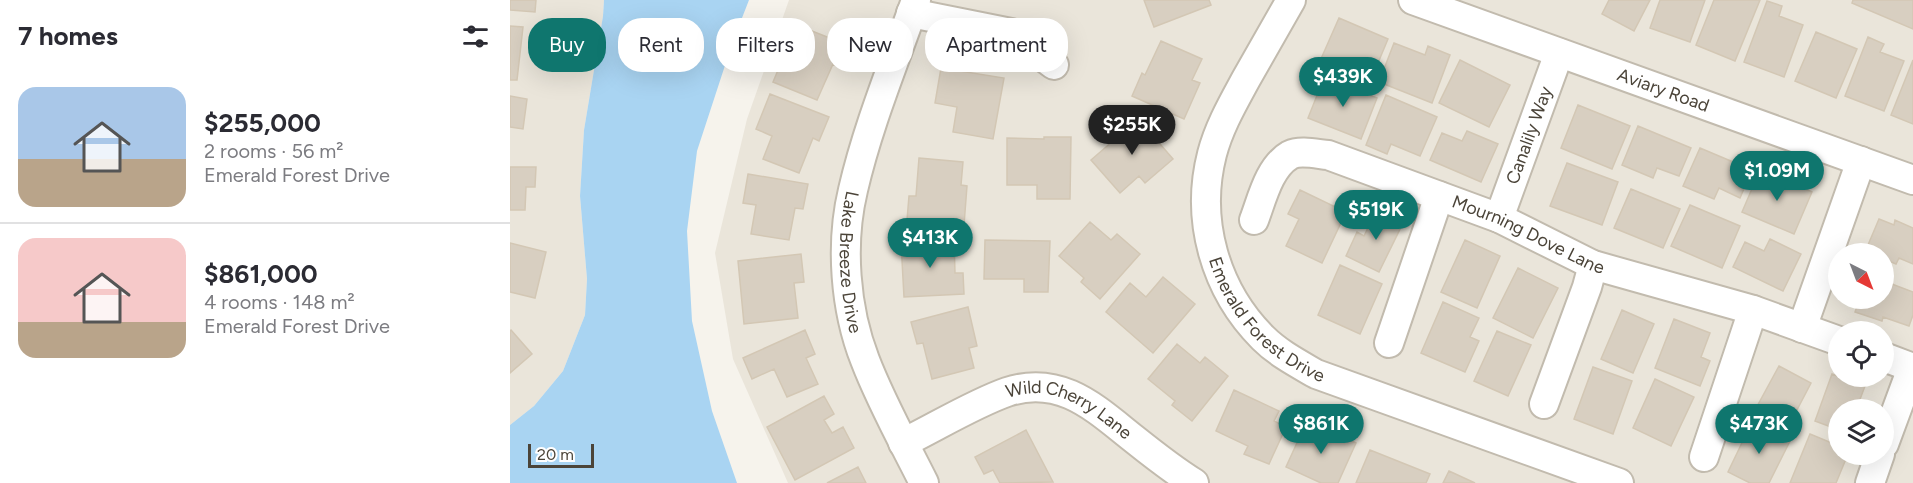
<!DOCTYPE html>
<html lang="en">
<head>
<meta charset="utf-8">
<style>
	body { margin:0; font-family:Figtree,sans-serif; background:#f7f7f7; color:#2b2b33; height:100vh; display:flex; flex-direction:column; font-size:22px; white-space:nowrap }
	* { box-sizing:border-box; margin:0 }
	p { font-size:20px; color:#7c7c81 }
	.icon { flex:none; width:33px; height:33px; fill:none; stroke:currentColor; stroke-width:2; stroke-linecap:round; stroke-linejoin:round }
	.map { position:relative; flex:1; overflow:hidden }
	.panel { display:flex; flex-direction:column; background:#fff; width:510px }
	.panel>* { flex:none }
	.guide { position:absolute; left:18px; top:18px; width:570px; height:54px; display:flex; gap:12px }
	.needle { width:39px; rotate:138deg }
	.fabs { position:absolute; left:1318px; top:243px; display:grid; gap:12px }
	.fabs a { display:grid; place-items:center; width:66px; height:66px; border-radius:50%; background:#fff; box-shadow:0 6px 24px #0002; font-size:30px }
	.scale { position:absolute; left:18px; bottom:15px; width:66px; box-sizing:border-box; padding-left:6px; border:3px solid #4b4439; border-top:0; font-size:16px; line-height:21px; white-space:nowrap; color:#4b4439; -webkit-text-stroke:4px #fff; paint-order:stroke }
	.price { position:absolute; translate:-50% -51px; padding:0 14px; border-radius:21px; background:#0f766e; color:#fff; font-size:20px; line-height:39px; filter:drop-shadow(0 2px 3px #0008) }
	.price::after { content:''; position:absolute; left:50%; top:36px; width:18px; height:14px; margin-left:-9px; background:inherit; clip-path:polygon(0 0,100% 0,50% 100%) }
	.price.on { background:#222; color:#fff }
	ul { padding:0; list-style:none }
	li { display:flex; align-items:center; gap:18px; height:150px; padding:0 18px }
	li+li { border-top:2px solid #e1e1e2 }
	li span { display:grid; place-items:center; flex:none; width:168px; height:120px; border-radius:18px; color:#555 }
	li>.icon { margin-inline-start:auto }
	span .icon { width:72px; height:72px; fill:#fffc; stroke-width:1 }
	li b { font-size:26px }
	h2 { display:flex; justify-content:space-between; align-items:center; height:72px; padding:0 18px; font-size:26px }
	.pill { padding:0 21px; border-radius:24px; background:#fff; box-shadow:0 6px 24px #0002; font-size:21px; line-height:54px }
	.pill.on { background:#0f766e; color:#fff }
	main { display:flex; flex:1; min-height:0 }
	.map>svg:first-child { display:block }
	.residential { fill:#eae5da; fill-rule:evenodd }
	.water { fill:#a9d4f2 }
	.building { fill:#d8cfc1; stroke:#d3c7b4; stroke-width:1.5 }
	.lines { fill:none; stroke-linecap:round; stroke-linejoin:round }
	.minor-casing { stroke:#c2bbae; stroke-width:32 }
	.minor { stroke:#fff; stroke-width:28 }
	.labels { text-anchor:middle; dominant-baseline:central; stroke-width:6; stroke-linejoin:round; paint-order:stroke }
	.street-label { font-size:18px; fill:#4b4439; stroke:#fff }
</style>
</head>
<body>
<main>
<section class="panel">
<h2>7 homes<svg class="icon" aria-label="filters" viewBox="0 0 24 24"><path d="M4 7h16M4 17h16"/><circle cx="9" cy="7" r="2"/><circle cx="15" cy="17" r="2"/></svg></h2>
<ul>
<li><span style="background:linear-gradient(#a9c7e8 60%,#b9a48a 0)"><svg class="icon" aria-label="home" viewBox="0 0 24 24"><path d="M3 11l9-7 9 7M6 9v11h12V9"/></svg></span><div><b>$255,000</b><p>2 rooms · 56 m²</p><p>Emerald Forest Drive</p></div></li>
<li><span style="background:linear-gradient(#f6c9c9 70%,#b9a48a 0)"><svg class="icon" aria-label="home" viewBox="0 0 24 24"><path d="M3 11l9-7 9 7M6 9v11h12V9"/></svg></span><div><b>$861,000</b><p>4 rooms · 148 m²</p><p>Emerald Forest Drive</p></div></li>
</ul>
</section>
<div class="map">
<svg width="1403" height="483" viewBox="0 0 1403 483">
	<rect width="100%" height="100%" fill="#f6f3ec"/>
	<path class="residential" d="M0,0H94L93,16L74,130L70,196L77,279L75,315L53,371L24,406L0,425Z
		M279,0H1403V483H278L223,359L205,253L237,119ZM1329,254H1374V298H1329ZM1329,332H1374V376H1329ZM1329,410H1374V454H1329Z"/>
	<path class="water" d="M94,0H239L223,41L187,151L177,231L182,321L202,411L227,483H0V425L24,406L53,371L75,315L77,279L70,196L74,130L93,16Z"/>
	<path class="building" d="M0,0H26L25,12L0,10Z
		M634,0H699L701,5L644,27Z
		M1099,0H1140L1124,31L1092,14Z
		M1150,0H1195L1180,42L1140,28Z
		M1204,0H1250L1225,61L1186,45Z
		M1343,0H1403V29L1342,3Z
		M1257,1L1272,6L1269,16L1293,25L1274,77L1234,62Z
		M829,18L878,39L860,82L810,61Z
		M287,25L342,47L333,68L323,64L307,100L263,82Z
		M0,26L13,27L7,80H0Z
		M1306,32L1347,49L1326,98L1285,81Z
		M1358,37L1374,44L1370,52L1394,61L1374,111L1335,96Z
		M651,41L692,59L682,80L690,83L674,119L622,96L632,73L635,75Z
		M884,43L915,55L918,46L940,55L922,103L869,82Z
		M950,60L1000,85L979,127L929,103Z
		M1403,60V124L1381,115Z
		M431,68L494,78L483,139L443,132L447,107L425,103Z
		M814,78L867,98L851,139L798,118Z
		M260,94L319,117L309,141L303,138L289,173L253,159L262,136L246,129Z
		M876,95L927,117L910,156L881,144L877,154L856,145Z
		M0,96L17,99L13,129L0,127Z
		M1068,105L1120,126L1102,169L1051,148Z
		M624,114L663,159L635,183L629,176L610,193L581,160L619,127L614,122Z
		M1128,126L1181,148L1169,176L1147,168L1143,178L1112,165Z
		M957,131L988,144L971,182L920,160L932,133L952,141Z
		M534,137H561L560,199H527V185H497V138L534,139Z
		M1190,148L1242,170L1230,198L1209,188L1204,199L1173,186Z
		M409,158L453,162L451,185L457,186L454,225L397,220L399,196H406Z
		M1057,163L1108,182L1092,225L1040,206Z
		M0,167H26L25,187H16L15,210H0Z
		M1250,170L1302,192L1284,234L1232,212Z
		M238,174L298,184L293,209L285,208L279,240L241,234L246,205L233,203Z
		M1121,189L1170,209L1153,248L1104,228Z
		M790,190L836,212L812,263L776,246L789,219L778,214Z
		M1180,205L1230,226L1212,268L1161,246Z
		M867,209L894,221L869,272L836,256L847,232L854,236Z
		M1369,219L1384,225L1385,220L1403,228V264L1389,258L1386,264L1374,259V254L1355,252Z
		M580,222L601,240L607,234L630,254L590,299L571,282L574,278L549,256Z
		M444,239L445,273H453L454,294L394,297L391,242Z
		M1260,239L1291,254L1273,291L1223,267L1235,242L1254,251Z
		M475,240L540,241L538,292H514V279H474Z
		M955,240L990,256L967,308L931,292Z
		M0,243L36,252L25,298L0,292Z
		M291,254L294,282L284,283L288,318L234,324L228,261Z
		M830,265L872,284L850,334L808,315Z
		M1008,268L1048,288L1023,338L983,318Z
		M653,277L685,304L643,353L596,312L620,283L636,297Z
		M1374,281L1403,292V315L1399,326L1373,317L1372,321L1345,312L1350,298H1374Z
		M933,302L969,318L960,337L969,341L955,372L911,353Z
		M458,307L467,346L459,348L464,368L422,379L413,343L407,344L401,322Z
		M1112,310L1144,324L1123,373L1091,359Z
		M1164,319L1200,333L1191,357L1200,361L1190,386L1145,368Z
		M1,330L22,354L0,373V331Z
		M295,330L305,354L296,358L308,384L277,397L264,369L242,379L233,358Z
		M987,331L1021,345L998,396L964,381Z
		M667,344L690,363L695,357L718,376L682,421L662,405L665,401L638,379Z
		M1269,366L1301,383L1277,429L1244,412Z
		M1083,367L1122,381L1103,434L1064,419Z
		M1322,374L1355,386L1346,410H1329V430L1305,421Z
		M1145,379L1184,397L1161,446L1123,428Z
		M724,390L769,411L764,421L776,427L759,464L734,454L738,446L706,431Z
		M314,396L324,414L314,420L322,433L333,427L344,448L285,480L257,427Z
		M797,421L846,443L828,483H811L776,467Z
		M1242,422L1280,441L1259,483H1240L1218,472Z
		M516,430L543,482L490,483L483,470L474,474L465,457Z
		M1300,434L1329,446V454H1338L1326,483H1280Z
		M860,450L920,474L916,483H846Z
		M348,467L356,483H317Z
		M939,471L965,483H933Z"/>
	<g class="lines">
		<g class="minor-casing">
			<g id="minor">
				<path id="s1" d="M406,0C384,63 358,125 343,190C330,244 335,309 355,360C371,402 394,443 414,483"/>
				<path id="s2" d="M781,0C766,26 751,53 736,79C723,103 709,127 702,154C685,220 705,290 753,338C768,353 787,363 806,374L1109,483"/>
				<path id="s3" d="M903,0L1403,180"/>
				<path d="M401,13L501,33L544,65"/>
				<path id="s4" d="M989,218L1049,53"/>
				<path id="s5" d="M744,220C752,199 759,167 780,155C790,150 807,154 818,155L989,218L1083,265L1243,310L1329,341"/>
				<path d="M1292,328L1351,161"/>
				<path d="M879,343L929,196"/>
				<path d="M1374,357L1403,368"/>
				<path d="M1034,404L1077,287L1083,265"/>
				<path id="s6" d="M393,443C426,427 463,404 497,392C551,374 586,409 624,439C644,455 663,470 684,483"/>
				<path d="M1374,444L1402,368"/>
				<path d="M1194,457L1243,310"/>
				<path d="M1360,483L1370,454"/>
			</g>
		</g>
		<use href="#minor" class="minor"/>
	</g>
	<g class="labels">
		<g class="street-label">
			<text stroke="none"><textPath href="#s3" startOffset="266">Aviary Road</textPath></text>
			<text stroke="none"><textPath href="#s4" startOffset="88">Canalily Way</textPath></text>
			<text stroke="none"><textPath href="#s5" startOffset="330">Mourning Dove Lane</textPath></text>
			<text stroke="none"><textPath href="#s1" startOffset="273">Lake Breeze Drive</textPath></text>
			<text stroke="none"><textPath href="#s2" startOffset="362">Emerald Forest Drive</textPath></text>
			<text stroke="none"><textPath href="#s6" startOffset="184">Wild Cherry Lane</textPath></text>
		</g>
	</g>
</svg>
<div class="fabs">
<a><svg class="needle" viewBox="-14 -14 28 28"><path d="M0-13l5 13h-10z" fill="#e53935"/><path d="M0 13l5-13h-10z" fill="#7c7c81"/></svg></a>
<a><svg class="icon" aria-label="locate" viewBox="0 0 24 24"><circle cx="12" cy="12" r="6"/><path d="M12 2v4M12 18v4M2 12h4M18 12h4"/></svg></a>
<a><svg class="icon" aria-label="layers" viewBox="0 0 24 24"><path d="M12 4l9 5-9 5-9-5zM3 14l9 5 9-5"/></svg></a>
</div>
<div class="scale">20 m</div>
<b class="price" style="left:833px;top:108px">$439K</b>
<b class="price on" style="left:622px;top:156px">$255K</b>
<b class="price" style="left:1267px;top:202px">$1.09M</b>
<b class="price" style="left:866px;top:241px">$519K</b>
<b class="price" style="left:420px;top:269px">$413K</b>
<b class="price" style="left:811px;top:455px">$861K</b>
<b class="price" style="left:1249px;top:455px">$473K</b>
<div class="guide">
<a class="pill on">Buy</a>
<a class="pill">Rent</a>
<a class="pill">Filters</a>
<a class="pill">New</a>
<a class="pill">Apartment</a>
</div>
</div>
</main>
</body>
</html>
